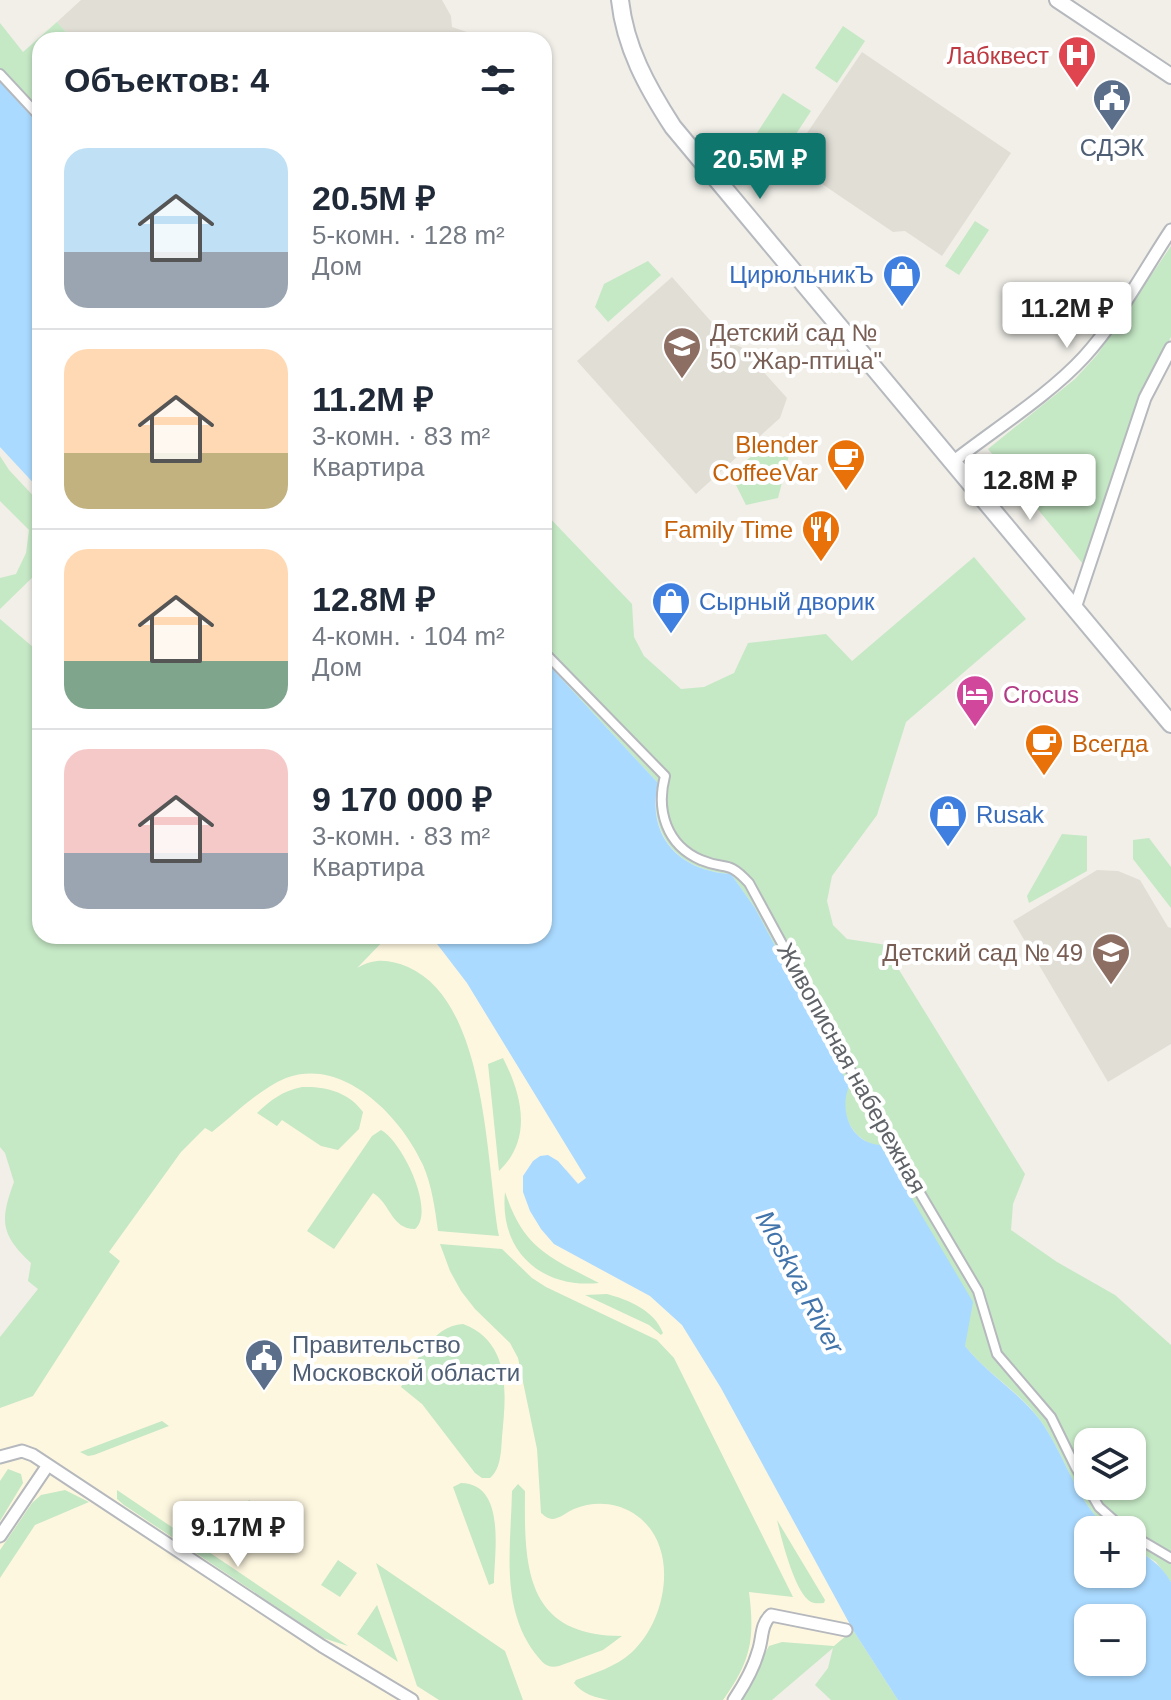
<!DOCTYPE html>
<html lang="ru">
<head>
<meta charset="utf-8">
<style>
	body { margin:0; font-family:Helvetica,sans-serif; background:#f6f6f7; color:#1f2937; height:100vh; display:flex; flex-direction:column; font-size:30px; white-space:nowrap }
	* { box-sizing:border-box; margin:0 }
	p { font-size:26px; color:#747a83 }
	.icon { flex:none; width:44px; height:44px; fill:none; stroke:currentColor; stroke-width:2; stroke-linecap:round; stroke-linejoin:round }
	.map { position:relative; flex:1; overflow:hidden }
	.drawer { position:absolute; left:32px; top:32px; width:520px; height:912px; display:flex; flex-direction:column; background:#fff; border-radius:24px; box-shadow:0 2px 6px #0004 }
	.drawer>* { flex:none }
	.fabs { position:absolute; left:1074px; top:1428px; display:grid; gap:16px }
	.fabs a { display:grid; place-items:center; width:72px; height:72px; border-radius:16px; background:#fff; box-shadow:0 2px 6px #0004; font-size:40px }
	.price { position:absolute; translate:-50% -68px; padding:0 18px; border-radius:8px; background:#fff; color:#222; font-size:26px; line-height:52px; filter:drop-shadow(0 2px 4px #0008) }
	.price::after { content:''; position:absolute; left:50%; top:48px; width:24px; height:18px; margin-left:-12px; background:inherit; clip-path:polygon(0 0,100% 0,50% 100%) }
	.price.on { background:#0f766e; color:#fff }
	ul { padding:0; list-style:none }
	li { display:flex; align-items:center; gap:24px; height:200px; padding:0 32px }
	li+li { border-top:2px solid #e0e1e3 }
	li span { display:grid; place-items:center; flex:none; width:224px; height:160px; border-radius:24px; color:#555 }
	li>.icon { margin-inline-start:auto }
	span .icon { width:96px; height:96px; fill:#fffc; stroke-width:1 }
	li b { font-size:34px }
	h2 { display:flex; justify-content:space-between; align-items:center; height:96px; padding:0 32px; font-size:34px }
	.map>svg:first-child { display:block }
	.commercial { fill:#fef7e0 }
	.education { fill:#e1ded6 }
	.green { fill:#c5e8c5; fill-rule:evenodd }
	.water { fill:#aadaff; fill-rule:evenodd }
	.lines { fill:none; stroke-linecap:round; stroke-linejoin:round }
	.pedestrian-casing { stroke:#b5b8bc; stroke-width:12 }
	.minor-casing { stroke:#b5b8bc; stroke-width:15 }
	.tertiary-casing { stroke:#b5b8bc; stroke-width:18 }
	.secondary-casing { stroke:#b6babf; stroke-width:20 }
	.pedestrian { stroke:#fff; stroke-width:8 }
	.minor { stroke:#fff; stroke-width:11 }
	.tertiary { stroke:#fff; stroke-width:14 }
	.secondary { stroke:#fff; stroke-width:16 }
	.labels { text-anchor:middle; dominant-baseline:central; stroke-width:8; stroke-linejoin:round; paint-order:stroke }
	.health-label { font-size:24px; fill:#be3a42; stroke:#fff; text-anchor:end }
	.service-label { font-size:24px; fill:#4e5e75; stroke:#fff }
	.shop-label { font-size:24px; fill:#366cbe; stroke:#fff; text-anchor:start }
	.education-label { font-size:24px; fill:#785e54; stroke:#fff; text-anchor:start }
	.food-label { font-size:24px; fill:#c56008; stroke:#fff; text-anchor:end }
	.hotel-label { font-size:24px; fill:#b23c85; stroke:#fff; text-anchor:start }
	.street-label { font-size:24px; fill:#5f6368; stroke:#fff }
	.water-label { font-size:26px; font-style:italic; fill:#4174aa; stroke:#fff }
</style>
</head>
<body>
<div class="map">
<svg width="1171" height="1700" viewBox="0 0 1171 1700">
	<rect width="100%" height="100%" fill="#f1efe8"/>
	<path class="commercial" d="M388,936H431L467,983L587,1178L579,1184L566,1169L541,1229L554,1244L650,1296L682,1325L721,1388L853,1630L772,1700H0V1351L181,1152Z"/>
	<path class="education" d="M81,0H442L451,16L452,27L473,34V40H73L57,22Z
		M862,52L1011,153L942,256L905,231L893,232L788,161Z
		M672,277L730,343L741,347L787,398L780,418L696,494L577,361Z
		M1097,870L1118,871L1140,880L1168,927L1171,928V1044L1108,1082L1013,921Z"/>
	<path class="green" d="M57,22L73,40H40V124L0,81V23L23,52Z
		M843,26L865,41L837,83L815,68Z
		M783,93L811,111L785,151L757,133Z
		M975,221L989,230L959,275L945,266Z
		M1171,246V337L1139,395L1083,564L988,449L1075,379L1097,355Z
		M648,261L661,275L608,322L595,307L604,284Z
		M773,438L789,455L778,498L746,505L736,485L734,471Z
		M0,456L9,470L40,503V570L0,609V578L16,574L26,553L29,530L0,501Z
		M544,512L632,604L634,637L644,656L681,689L704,687L734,673L748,643L826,634L852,661L974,557L1026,619L906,722L877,815L832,876L827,901L833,925L847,939L887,945L896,965L1025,1174L1013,1204L1011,1230L1057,1262L1115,1295L1171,1345V1582L1156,1562L1132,1547V1530H1109C1075,1500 1066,1456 1040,1420C1019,1391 987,1374 965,1346L966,1333L874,1145C849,1136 839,1110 848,1085L755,908L731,874C679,871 647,836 658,783L544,660ZM1088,1442H1132V1486H1088Z
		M0,619L40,653V936H388L357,968C374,958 389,959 408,967C488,1002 486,1164 499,1236L438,1231C435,1209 432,1186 423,1165C402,1118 344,1056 286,1078C259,1089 234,1115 212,1132L205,1128L181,1152L109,1252L120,1261L33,1396L0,1408V1337L38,1289L28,1281L31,1263C0,1234 0,1220 14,1182L5,1153L0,1147Z
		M1062,834L1087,836V871L1029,903L1027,896Z
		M1149,838L1171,867V908L1133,859V840Z
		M503,1058C522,1095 533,1139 499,1171L488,1064Z
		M302,1087C325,1086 349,1092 363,1112L359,1129L338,1150L321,1146L282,1120L277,1126L257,1113C271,1100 282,1091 302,1087Z
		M381,1130C402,1141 436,1211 415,1229C391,1229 391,1204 373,1193L334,1249L307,1231L372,1136Z
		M505,1192C524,1249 549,1257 599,1283C541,1289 499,1251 505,1192Z
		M440,1244L502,1249L532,1278L546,1287L657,1340L674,1358L793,1597L749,1592C755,1639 751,1661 723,1700H609C597,1698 582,1694 574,1683L576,1680C595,1673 615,1667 631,1653C668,1620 681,1543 633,1513C615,1502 593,1501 574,1509C567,1512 559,1519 552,1519C546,1518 545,1516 541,1513L537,1449L518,1358L510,1343L475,1309L461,1291L450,1271Z
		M607,1294C629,1300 654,1310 663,1333L661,1335L649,1325L585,1295Z
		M463,1324C512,1342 506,1396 502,1437C501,1451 501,1469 490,1478H482L475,1473L422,1404L401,1387C416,1363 431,1326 463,1324Z
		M162,1421L169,1426L94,1455L88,1456L80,1452Z
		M8,1469L21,1474L23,1483L0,1521V1481Z
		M461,1483C507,1484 494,1554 494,1583L489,1585L453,1487Z
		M518,1484L525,1491C524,1569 526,1636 622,1636L603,1650L559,1666C546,1669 542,1662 534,1652C500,1605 511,1546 512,1491Z
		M65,1490L89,1502L35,1525L0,1578V1550L32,1503L41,1495Z
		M117,1490L348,1646L323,1638L124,1505L117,1499Z
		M249,1500L273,1517L257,1540L232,1524Z
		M777,1520L825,1600L824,1603C820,1603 815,1604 811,1602C795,1594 781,1537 777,1520Z
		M338,1560L357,1573L340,1597L321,1585Z
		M376,1563L505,1651L523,1700H439L417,1686Z
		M377,1605L398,1662L357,1634Z
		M853,1630L898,1700H831L815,1685L828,1668L833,1648L772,1700H740L769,1646L782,1642L834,1646Z"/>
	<path class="water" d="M0,81L40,124V490L0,447Z
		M544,660L658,783C646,836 679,871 731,874L755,908L849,1086C839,1110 850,1143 880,1145L973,1302L965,1346C987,1374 1019,1392 1040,1420C1066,1456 1075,1500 1109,1530H1088V1574H1132V1547C1149,1557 1161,1565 1171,1582V1700H898L853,1630L721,1388L682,1325L650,1296L554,1244L541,1229L530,1211L523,1192V1176L533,1161L540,1156L548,1155L558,1161L578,1184L586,1178L467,983L431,936H544ZM1088,1618H1132V1662H1088Z"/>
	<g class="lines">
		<g class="pedestrian-casing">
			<path id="pedestrian" d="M0,74L40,117
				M544,652L665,776C656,810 666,845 701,860C727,871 727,859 749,883L888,1139L978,1291L997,1354L1051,1417L1076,1468L1099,1507L1125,1530
				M1132,1535L1171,1558"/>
		</g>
		<g class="minor-casing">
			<path id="minor" d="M954,461C995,429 1049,395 1084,357C1118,320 1143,272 1171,230
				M1075,608L1145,398L1171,348
				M0,1457L22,1451L33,1455L322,1646L412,1700
				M0,1536L48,1465
				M734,1700C744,1685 753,1670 758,1652C763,1639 760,1625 771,1615L846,1630"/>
		</g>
		<g class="tertiary-casing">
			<path id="tertiary" d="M1057,0L1171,76"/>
		</g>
		<g class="secondary-casing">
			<path id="secondary" d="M620,0C625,47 647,87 673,127L1171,724"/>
		</g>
		<use href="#pedestrian" class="pedestrian"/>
		<use href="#minor" class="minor"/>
		<use href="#tertiary" class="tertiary"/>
		<use href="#secondary" class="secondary"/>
	</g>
	<defs>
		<g id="hospital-pin" transform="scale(2)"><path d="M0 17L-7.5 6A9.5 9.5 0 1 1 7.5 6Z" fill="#e0444e" stroke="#fff"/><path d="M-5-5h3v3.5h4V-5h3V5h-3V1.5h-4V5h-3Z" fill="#fff"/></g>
		<g id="civic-pin" transform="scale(2)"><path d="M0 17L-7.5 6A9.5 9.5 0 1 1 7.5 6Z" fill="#5c6f8a" stroke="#fff"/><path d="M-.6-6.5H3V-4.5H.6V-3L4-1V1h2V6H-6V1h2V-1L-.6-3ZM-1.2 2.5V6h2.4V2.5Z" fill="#fff"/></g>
		<g id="shop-pin" transform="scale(2)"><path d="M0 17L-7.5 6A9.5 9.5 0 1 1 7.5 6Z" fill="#3f7fe0" stroke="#fff"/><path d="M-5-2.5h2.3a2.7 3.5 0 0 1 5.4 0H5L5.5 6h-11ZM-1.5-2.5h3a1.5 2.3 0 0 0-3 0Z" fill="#fff"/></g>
		<g id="school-pin" transform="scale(2)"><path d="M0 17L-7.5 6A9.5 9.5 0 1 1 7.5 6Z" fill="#8d6e63" stroke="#fff"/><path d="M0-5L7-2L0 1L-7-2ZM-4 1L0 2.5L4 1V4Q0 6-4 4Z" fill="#fff"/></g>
		<g id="cafe-pin" transform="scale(2)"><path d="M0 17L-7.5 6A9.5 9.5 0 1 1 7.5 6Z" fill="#e8710a" stroke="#fff"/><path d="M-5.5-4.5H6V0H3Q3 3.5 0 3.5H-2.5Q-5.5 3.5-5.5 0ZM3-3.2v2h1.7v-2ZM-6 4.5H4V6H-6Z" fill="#fff"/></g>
		<g id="restaurant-pin" transform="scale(2)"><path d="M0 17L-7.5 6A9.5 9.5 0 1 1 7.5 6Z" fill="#e8710a" stroke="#fff"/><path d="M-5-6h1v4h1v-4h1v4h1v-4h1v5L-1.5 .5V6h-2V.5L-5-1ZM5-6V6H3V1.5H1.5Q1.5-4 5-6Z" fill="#fff"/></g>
		<g id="hotel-pin" transform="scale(2)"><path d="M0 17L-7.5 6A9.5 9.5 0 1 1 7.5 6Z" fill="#d1479c" stroke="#fff"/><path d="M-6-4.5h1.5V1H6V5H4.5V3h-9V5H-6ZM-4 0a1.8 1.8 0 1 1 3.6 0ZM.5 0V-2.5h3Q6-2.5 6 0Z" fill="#fff"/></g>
	</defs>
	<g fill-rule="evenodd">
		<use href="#hospital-pin" x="1077" y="55"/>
		<use href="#civic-pin" x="1112" y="98"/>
		<use href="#shop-pin" x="902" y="274"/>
		<use href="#school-pin" x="682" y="346"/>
		<use href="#cafe-pin" x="846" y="458"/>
		<use href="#restaurant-pin" x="821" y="529"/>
		<use href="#shop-pin" x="671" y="601"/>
		<use href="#hotel-pin" x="975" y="694"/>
		<use href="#cafe-pin" x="1044" y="743"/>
		<use href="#shop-pin" x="948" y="814"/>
		<use href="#school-pin" x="1111" y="952"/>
		<use href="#civic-pin" x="264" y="1358"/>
	</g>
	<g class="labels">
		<g class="health-label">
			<text x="1049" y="55">Лабквест</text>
		</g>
		<g class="service-label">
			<text x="1112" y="147">СДЭК</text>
			<text x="292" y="1344" text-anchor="start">Правительство<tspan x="292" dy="28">Московской области</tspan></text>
		</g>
		<g class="shop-label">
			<text x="874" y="274" text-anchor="end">ЦирюльникЪ</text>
			<text x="699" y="601">Сырный дворик</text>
			<text x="976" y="814">Rusak</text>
		</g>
		<g class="education-label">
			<text x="710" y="332">Детский сад №<tspan x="710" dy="28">50 "Жар-птица"</tspan></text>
			<text x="1083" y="952" text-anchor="end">Детский сад № 49</text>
		</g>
		<g class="food-label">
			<text x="818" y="444">Blender<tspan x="818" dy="28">CoffeeVar</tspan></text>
			<text x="793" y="529">Family Time</text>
			<text x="1072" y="743" text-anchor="start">Всегда</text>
		</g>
		<g class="hotel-label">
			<text x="1003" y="694">Crocus</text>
		</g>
		<g class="street-label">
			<text transform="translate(852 1068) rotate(61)">Живописная набережная</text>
		</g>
		<g class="water-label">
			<text transform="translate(800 1282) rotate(62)">Moskva River</text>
		</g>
	</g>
</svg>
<div class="fabs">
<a><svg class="icon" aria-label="layers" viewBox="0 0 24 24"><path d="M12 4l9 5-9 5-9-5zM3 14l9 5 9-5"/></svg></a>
<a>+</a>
<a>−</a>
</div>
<b class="price on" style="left:760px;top:201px">20.5M ₽</b>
<b class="price" style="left:1067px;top:350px">11.2M ₽</b>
<b class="price" style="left:1030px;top:522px">12.8M ₽</b>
<b class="price" style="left:238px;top:1569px">9.17M ₽</b>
<section class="drawer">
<h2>Объектов: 4<svg class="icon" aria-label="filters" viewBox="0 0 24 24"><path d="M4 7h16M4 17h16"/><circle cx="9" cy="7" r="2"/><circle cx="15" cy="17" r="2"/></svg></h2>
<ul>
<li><span style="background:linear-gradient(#bfe0f5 65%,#9aa5b1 0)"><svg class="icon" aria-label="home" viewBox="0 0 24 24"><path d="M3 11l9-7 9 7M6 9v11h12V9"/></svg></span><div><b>20.5M ₽</b><p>5-комн. · 128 m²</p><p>Дом</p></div></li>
<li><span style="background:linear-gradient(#ffd9b3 65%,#c2b280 0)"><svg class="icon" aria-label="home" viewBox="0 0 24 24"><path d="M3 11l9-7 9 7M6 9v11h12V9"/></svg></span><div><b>11.2M ₽</b><p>3-комн. · 83 m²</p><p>Квартира</p></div></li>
<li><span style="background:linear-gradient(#ffd9b3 70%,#7fa58c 0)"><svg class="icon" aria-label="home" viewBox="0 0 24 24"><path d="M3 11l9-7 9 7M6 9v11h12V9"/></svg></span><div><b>12.8M ₽</b><p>4-комн. · 104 m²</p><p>Дом</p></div></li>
<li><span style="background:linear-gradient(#f6c9c9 65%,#9aa5b1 0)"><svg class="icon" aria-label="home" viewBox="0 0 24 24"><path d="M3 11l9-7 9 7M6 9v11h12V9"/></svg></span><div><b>9 170 000 ₽</b><p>3-комн. · 83 m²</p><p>Квартира</p></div></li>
</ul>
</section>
</div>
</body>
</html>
